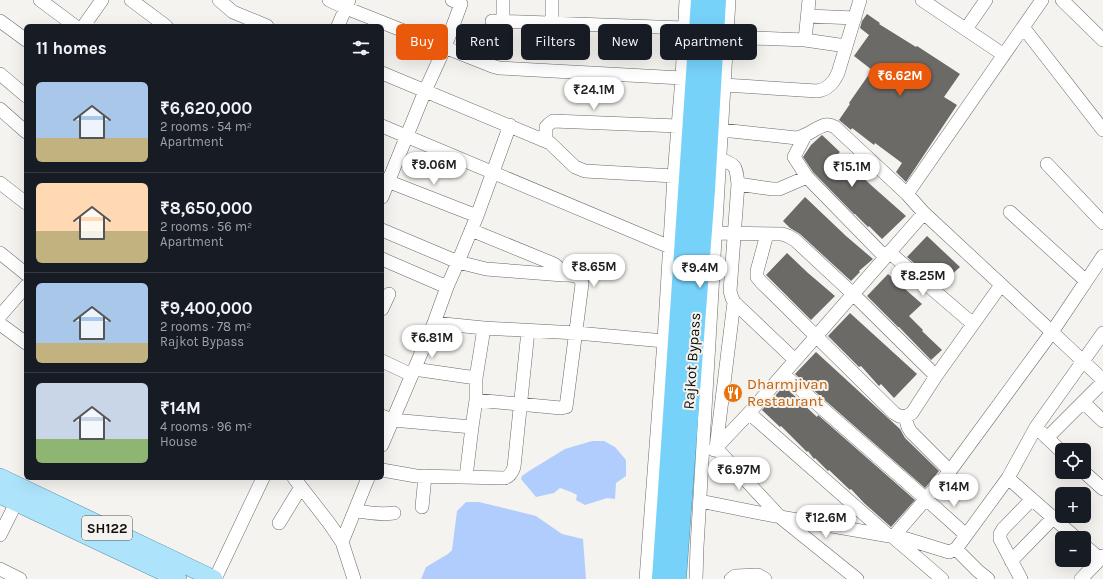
<!DOCTYPE html>
<html lang="en">
<head>
<meta charset="utf-8">
<style>
	body { margin:0; font-family:Karla,sans-serif; background:#20242c; color:#f1f3f6; height:100vh; display:flex; flex-direction:column; font-size:15px; white-space:nowrap }
	* { box-sizing:border-box; margin:0 }
	p { font-size:13px; color:#9ea1a6 }
	.icon { flex:none; width:22px; height:22px; fill:none; stroke:currentColor; stroke-width:2; stroke-linecap:round; stroke-linejoin:round }
	.map { position:relative; flex:1; overflow:hidden }
	.drawer { position:absolute; left:24px; top:24px; width:360px; height:456px; display:flex; flex-direction:column; background:#171b24; border-radius:6px; box-shadow:0 4px 16px #0002 }
	.drawer>* { flex:none }
	.guide { position:absolute; left:396px; top:24px; width:380px; height:36px; display:flex; gap:8px }
	.tools { position:absolute; left:1055px; top:443px; display:grid; gap:8px }
	.tools a { display:grid; place-items:center; width:36px; height:36px; border-radius:6px; background:#171b24; box-shadow:0 4px 16px #0002; font-size:20px }
	.price { position:absolute; translate:-50% -34px; padding:0 9px; border-radius:14px; background:#fff; color:#222; font-size:13px; line-height:26px; filter:drop-shadow(0 1px 2px #0008) }
	.price::after { content:''; position:absolute; left:50%; top:24px; width:12px; height:9px; margin-left:-6px; background:inherit; clip-path:polygon(0 0,100% 0,50% 100%) }
	.price.active { background:#ea580c; color:#fff }
	ul { padding:0; list-style:none }
	li { display:flex; align-items:center; gap:12px; height:100px; padding:0 12px }
	li+li { border-top:1px solid #363941 }
	li span { display:grid; place-items:center; flex:none; width:112px; height:80px; border-radius:6px; color:#555 }
	li>.icon { margin-inline-start:auto }
	span .icon { width:48px; height:48px; fill:#fffc; stroke-width:1 }
	li b { font-size:17px }
	h2 { display:flex; justify-content:space-between; align-items:center; height:48px; padding:0 12px; font-size:17px }
	.chip { padding:0 14px; border-radius:6px; background:#171b24; box-shadow:0 4px 16px #0002; font-size:14px; line-height:36px }
	.chip.active { background:#ea580c; color:#fff }
	.map>svg:first-child { display:block }
	.water { fill:#b1cdfd }
	.building { fill:#6c6a67 }
	.lines { fill:none; stroke-linecap:round; stroke-linejoin:round }
	.minor-casing { stroke:#6c6a67; stroke-width:14 }
	.major-casing { stroke:#538ea8; stroke-width:18 }
	.highway-casing { stroke:#538ea8; stroke-width:21 }
	.minor { stroke:#fff; stroke-width:13 }
	.major { stroke:#ade4fc; stroke-width:17 }
	.highway { stroke:#77d2fa; stroke-width:20 }
	.labels { text-anchor:middle; dominant-baseline:central; stroke-width:4; stroke-linejoin:round; paint-order:stroke }
	.shield { fill:#f5f3ef; stroke:#555452; stroke-width:1 }
	.shield-label { font-size:14px; font-weight:bold; fill:#11100f }
	.street-label { font-size:15px; fill:#11100f; stroke:#f5f3ef }
	.food-label { font-size:15px; fill:#c56008; stroke:#f5f3ef; text-anchor:start }
</style>
</head>
<body>
<div class="map">
<svg width="1103" height="579" viewBox="0 0 1103 579">
	<rect width="100%" height="100%" fill="#f5f3ef"/>
	<path class="water" d="M592,441H604L615,447L626,460V476L616,483L615,499L607,498L585,505L576,500L577,495L571,492L560,488L554,493L536,497L521,479L522,476L529,471L565,449Z
		M466,502H479L536,516L562,534L583,539L586,579H421L426,567L448,554L452,550L457,511Z"/>
	<path class="building" d="M867,14L880,23L879,24L916,47L917,46L960,74L944,97L957,105L906,182L896,172L902,163L875,143L874,145L852,128L851,130L839,120L850,104L849,103L872,70L854,56L869,35L860,28L862,21Z
		M822,135L840,152L838,154L872,186L906,216L882,239L869,226L868,227L855,214H854L813,172L803,157L811,145Z
		M805,197L846,236L873,259L859,271L860,272L851,281L800,234L790,228L783,221Z
		M927,236L960,267L947,279L948,280L941,286L907,257Z
		M787,253L808,273L835,296L811,320L766,275Z
		M888,274L922,304L909,316L923,330L922,331L942,350L931,360L899,327H898L867,296Z
		M850,313L917,374L894,398L881,384L879,386L861,366L859,367L828,336Z
		M816,352L900,429L905,438L939,471L925,488L795,374Z
		M784,386L817,417L818,415L915,500L891,527L864,503L851,489L850,490L829,470L828,471L815,458L814,459L808,451L807,452L781,426L780,427L762,410Z"/>
	<g class="lines">
		<g class="minor-casing">
			<path id="minor" d="M40,0L75,26
				M131,0L166,26
				M219,0L233,12L267,26
				M329,0L346,8L492,66L499,68L682,78
				M922,0L1004,55
				M1062,0L1103,40
				M808,16L855,18
				M0,21L26,40
				M492,21L684,28
				M503,21V0
				M552,23V0
				M88,26L85,24L102,0
				M338,26L349,0
				M1023,27L1103,130
				M966,29L986,0
				M727,37L805,40L809,0
				M805,40L846,46
				M382,73L550,143L575,167L585,171L674,176
				M0,74L26,96
				M724,85L817,91C827,90 834,82 838,73L860,0
				M0,109L26,132
				M382,126L670,247
				M722,130L797,138C809,135 815,128 825,125C828,124 831,125 835,127L907,194L924,213L1052,332L950,471L893,537L942,579
				M805,136L794,157L807,177
				M546,141V127L549,124L553,121L678,126
				M720,159C737,165 736,167 738,184L730,291L732,298L734,302L795,360
				M1047,164L1103,223
				M382,179L477,216
				M0,183L26,203
				M738,184L772,189H779L807,177L885,257
				M907,194L1042,0
				M382,197L425,91L445,47L461,4L452,0
				M1010,212L1086,281
				M382,230L458,262L486,269L563,275L559,268L554,264L471,230
				M716,233L782,234L788,236L795,240L853,294L936,376
				M767,234L757,271V277L761,282L894,413L899,416L905,417L912,413L936,376L1001,285
				M889,252L973,324
				M0,253L26,274
				M1103,256L1052,332L1103,380
				M382,259L447,287
				M734,302L716,448L780,517L857,579
				M382,309L389,294
				M0,316L26,286
				M434,323L484,328L577,333L664,341
				M0,324L26,343
				M382,361L412,375
				M414,369L476,378L484,328
				M783,374L926,499L966,535
				M476,400L561,408L566,407L582,284C581,274 571,275 563,275
				M1083,402L1103,421
				M749,413L889,536
				M382,416L392,420L472,427
				M905,417L908,427L911,432L950,471
				M1041,432L1062,452
				M1047,438L1103,382
				M382,445L434,323L447,287L458,262L477,216L510,125
				M714,450L749,413L924,213
				M382,470L416,476L505,478C510,476 512,473 514,467L528,331
				M1084,472L1103,489
				M466,477L472,427L476,400V378
				M294,478L329,523L342,542L354,579
				M1008,478L1076,538
				M700,501L780,517L907,539L949,552L956,549L1008,478L1036,427L1103,333
				M422,507L425,476
				M355,510C368,513 380,515 394,513
				M279,523L301,487
				M0,535L20,495
				M342,542L368,478
				M1084,545L1100,559
				M956,549L978,571L988,579
				M1011,561L1053,518
				M0,569L20,579
				M215,579L263,478
				M646,579L664,341L674,176L682,78L686,0
				M696,579L697,547L729,0
				M731,579L735,576L758,575L765,579
				M1021,579L1000,539V534L1003,529L1032,499
				M1081,579L1103,556"/>
		</g>
		<g class="major-casing">
			<path id="major" d="M0,477L214,579
				M0,495L178,579"/>
		</g>
		<g class="highway-casing">
			<path id="highway" d="M662,579L701,0
				M676,579L705,190L716,0"/>
		</g>
		<use href="#minor" class="minor"/>
		<use href="#major" class="major"/>
		<use href="#highway" class="highway"/>
	</g>
	<defs>
		<g id="restaurant-disc" transform="scale(1)"><circle r="9.5" fill="#e8710a" stroke="#f5f3ef"/><path d="M-5-6h1v4h1v-4h1v4h1v-4h1v5L-1.5 .5V6h-2V.5L-5-1ZM5-6V6H3V1.5H1.5Q1.5-4 5-6Z" fill="#fff"/></g>
	</defs>
	<g fill-rule="evenodd">
		<use href="#restaurant-disc" x="733" y="393"/>
	</g>
	<g class="labels">
		<rect class="shield" x="82" y="516" width="50" height="24" rx="3"/>
		<g class="shield-label">
			<text x="107" y="528">SH122</text>
		</g>
		<g class="street-label">
			<text transform="translate(692 361) rotate(-86)">Rajkot Bypass</text>
		</g>
		<g class="food-label">
			<text x="747" y="384">Dharmjivan<tspan x="747" dy="17">Restaurant</tspan></text>
		</g>
	</g>
</svg>
<div class="tools">
<a><svg class="icon" aria-label="locate" viewBox="0 0 24 24"><circle cx="12" cy="12" r="6"/><path d="M12 2v4M12 18v4M2 12h4M18 12h4"/></svg></a>
<a>+</a>
<a>−</a>
</div>
<b class="price active" style="left:900px;top:97px">₹6.62M</b>
<b class="price" style="left:594px;top:111px">₹24.1M</b>
<b class="price" style="left:434px;top:186px">₹9.06M</b>
<b class="price" style="left:852px;top:188px">₹15.1M</b>
<b class="price" style="left:594px;top:288px">₹8.65M</b>
<b class="price" style="left:700px;top:289px">₹9.4M</b>
<b class="price" style="left:923px;top:297px">₹8.25M</b>
<b class="price" style="left:432px;top:359px">₹6.81M</b>
<b class="price" style="left:739px;top:491px">₹6.97M</b>
<b class="price" style="left:954px;top:508px">₹14M</b>
<b class="price" style="left:826px;top:539px">₹12.6M</b>
<div class="guide">
<a class="chip active">Buy</a>
<a class="chip">Rent</a>
<a class="chip">Filters</a>
<a class="chip">New</a>
<a class="chip">Apartment</a>
</div>
<section class="drawer">
<h2>11 homes<svg class="icon" aria-label="filters" viewBox="0 0 24 24"><path d="M4 7h16M4 17h16"/><circle cx="9" cy="7" r="2"/><circle cx="15" cy="17" r="2"/></svg></h2>
<ul>
<li><span style="background:linear-gradient(#a9c7e8 70%,#c2b280 0)"><svg class="icon" aria-label="home" viewBox="0 0 24 24"><path d="M3 11l9-7 9 7M6 9v11h12V9"/></svg></span><div><b>₹6,620,000</b><p>2 rooms · 54 m²</p><p>Apartment</p></div></li>
<li><span style="background:linear-gradient(#ffd9b3 60%,#c2b280 0)"><svg class="icon" aria-label="home" viewBox="0 0 24 24"><path d="M3 11l9-7 9 7M6 9v11h12V9"/></svg></span><div><b>₹8,650,000</b><p>2 rooms · 56 m²</p><p>Apartment</p></div></li>
<li><span style="background:linear-gradient(#a9c7e8 75%,#c2b280 0)"><svg class="icon" aria-label="home" viewBox="0 0 24 24"><path d="M3 11l9-7 9 7M6 9v11h12V9"/></svg></span><div><b>₹9,400,000</b><p>2 rooms · 78 m²</p><p>Rajkot Bypass</p></div></li>
<li><span style="background:linear-gradient(#c9d6e8 70%,#8fb573 0)"><svg class="icon" aria-label="home" viewBox="0 0 24 24"><path d="M3 11l9-7 9 7M6 9v11h12V9"/></svg></span><div><b>₹14M</b><p>4 rooms · 96 m²</p><p>House</p></div></li>
</ul>
</section>
</div>
</body>
</html>
